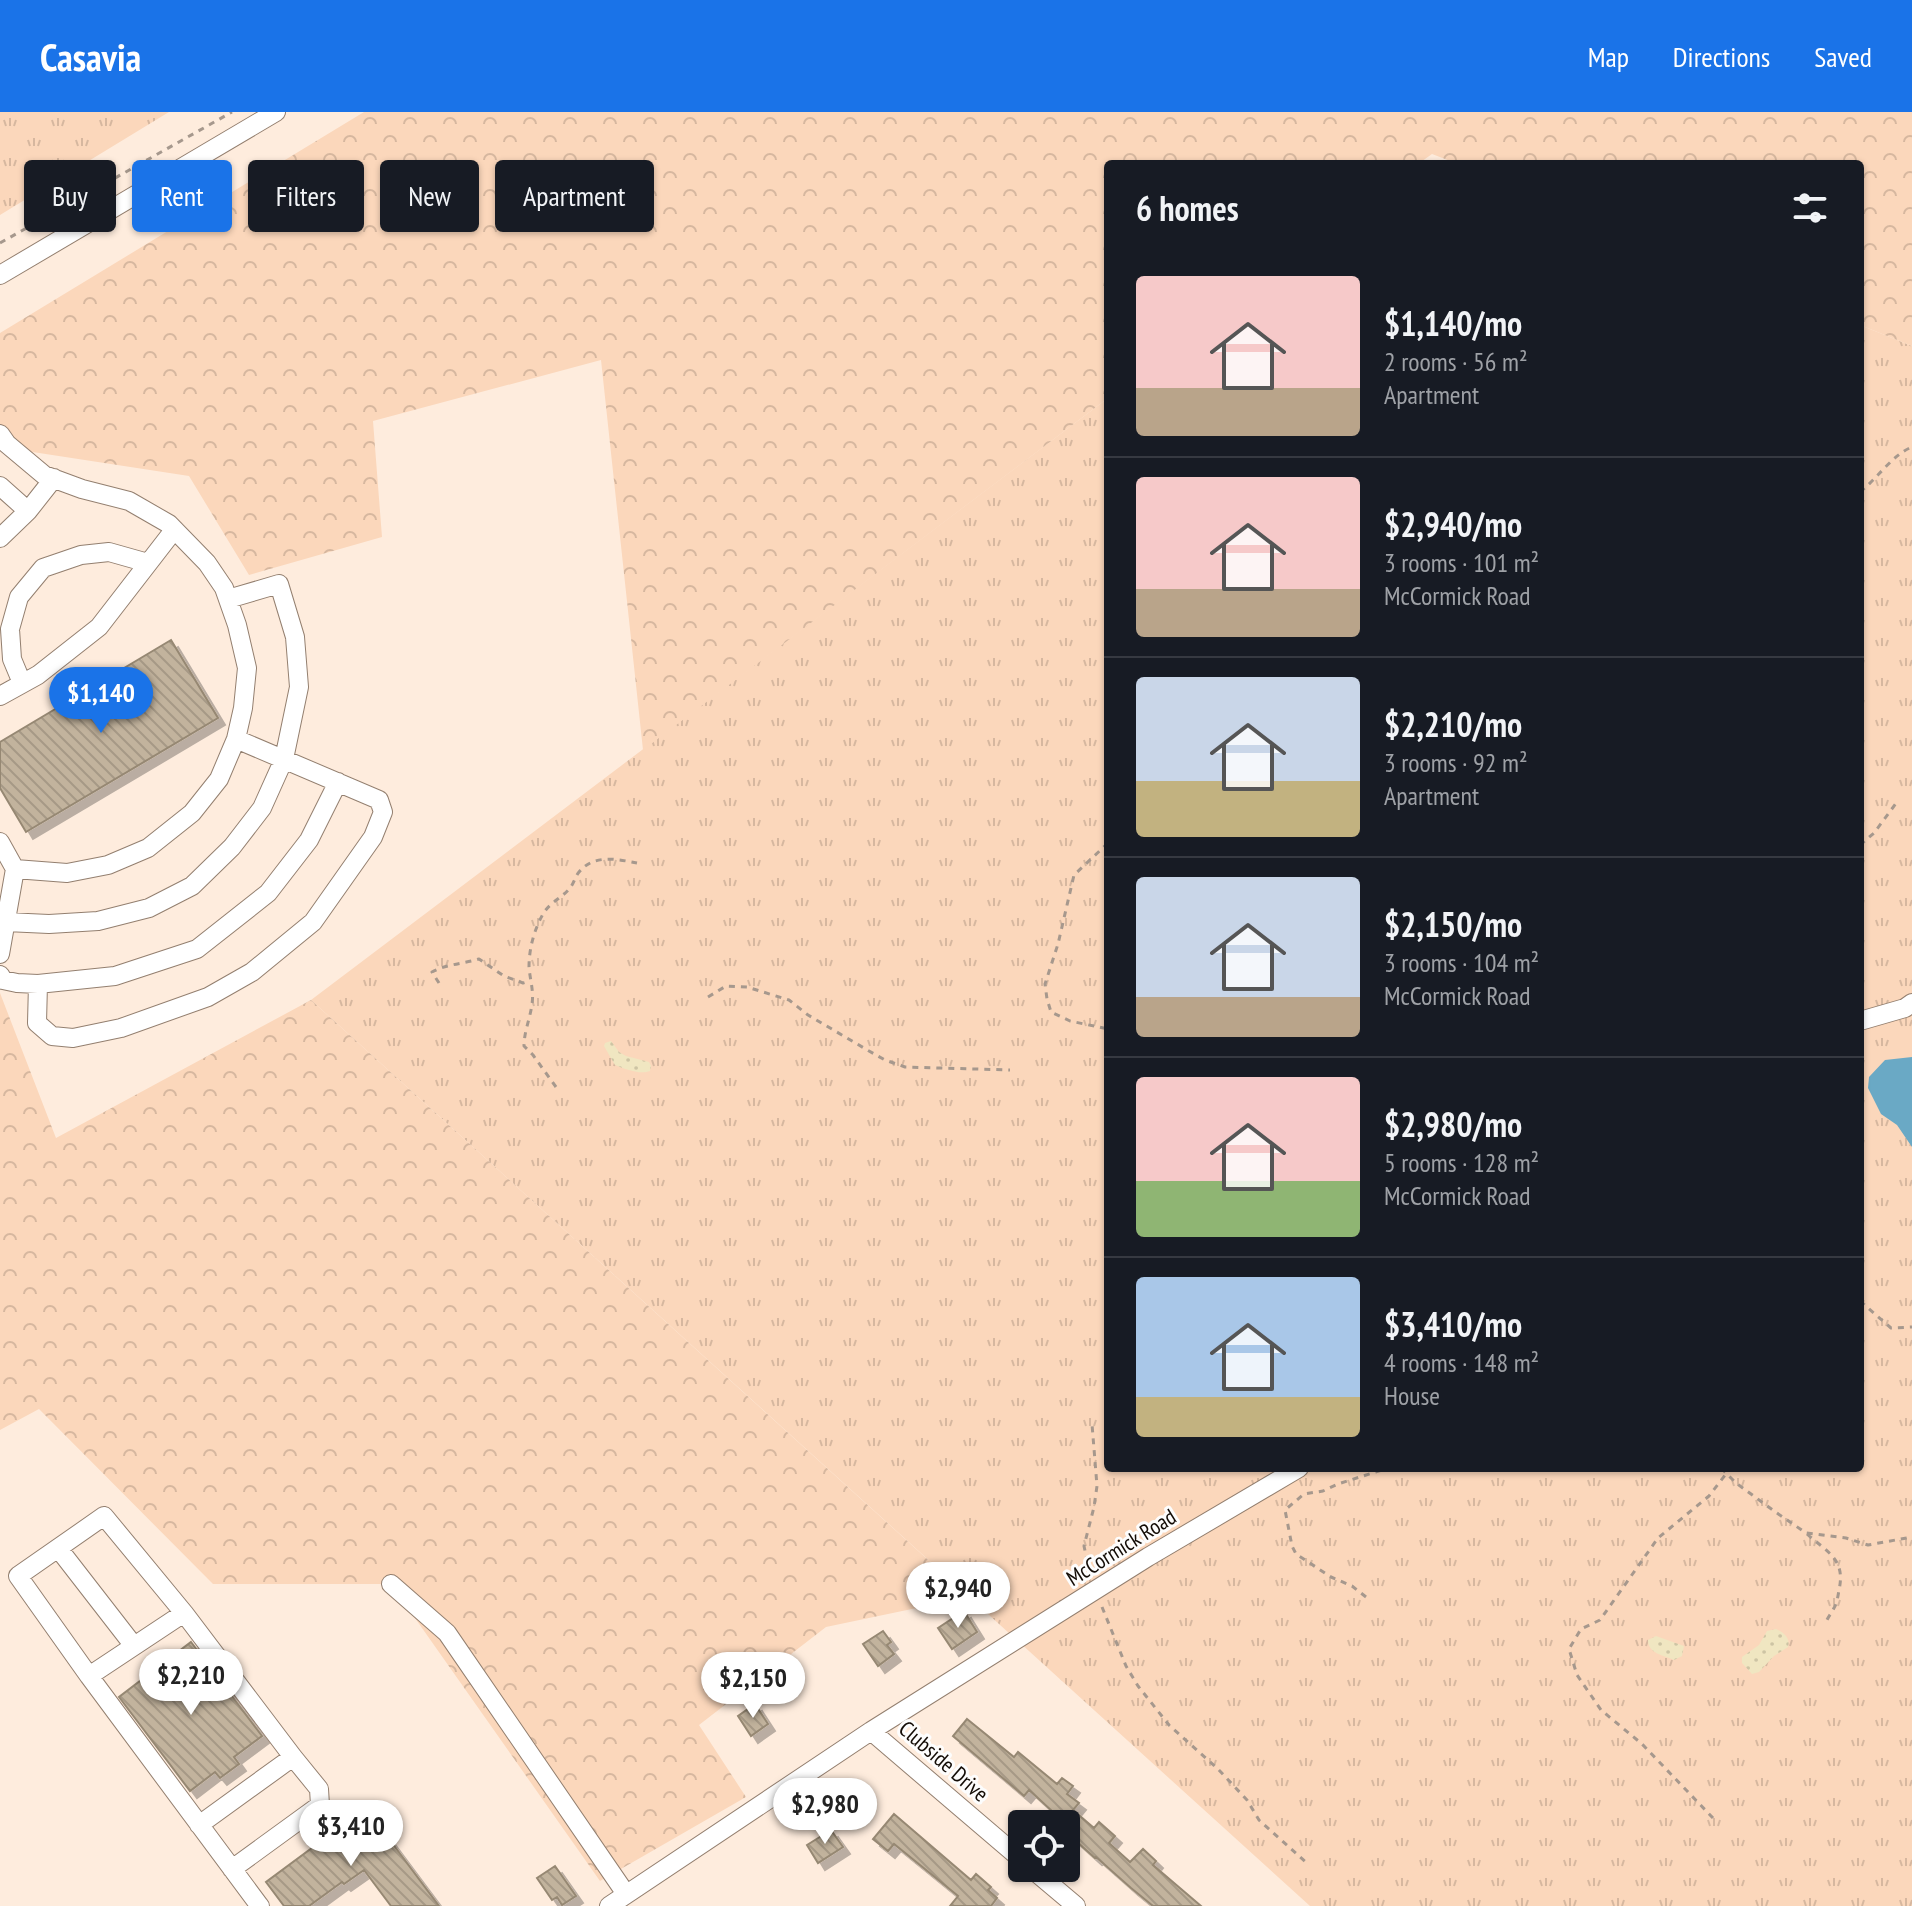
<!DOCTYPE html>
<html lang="en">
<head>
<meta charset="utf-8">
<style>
	body { margin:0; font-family:"PT Sans Narrow",sans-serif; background:#242831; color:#f1f3f6; height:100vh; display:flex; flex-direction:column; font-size:30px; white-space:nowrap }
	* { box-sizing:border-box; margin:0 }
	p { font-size:26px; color:#9ea1a6 }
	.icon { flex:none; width:44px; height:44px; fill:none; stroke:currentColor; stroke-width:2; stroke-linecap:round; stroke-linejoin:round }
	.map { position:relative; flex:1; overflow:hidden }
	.side { position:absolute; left:1104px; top:48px; width:760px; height:1312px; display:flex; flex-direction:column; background:#171b24; border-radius:8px; box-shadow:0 2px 6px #0004 }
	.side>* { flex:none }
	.guide { position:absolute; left:24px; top:48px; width:760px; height:72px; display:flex; gap:16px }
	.tools { position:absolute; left:1008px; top:1698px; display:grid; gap:16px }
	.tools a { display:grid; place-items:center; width:72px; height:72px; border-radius:8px; background:#171b24; box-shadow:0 2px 6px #0004; font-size:40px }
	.price { position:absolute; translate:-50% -68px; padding:0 18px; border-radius:28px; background:#fff; color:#222; font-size:26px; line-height:52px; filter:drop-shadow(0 2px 4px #0008) }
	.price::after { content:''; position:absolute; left:50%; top:48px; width:24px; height:18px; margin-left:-12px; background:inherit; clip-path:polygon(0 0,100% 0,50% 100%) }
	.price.selected { background:#1a73e8; color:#fff }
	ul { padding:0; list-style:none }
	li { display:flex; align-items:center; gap:24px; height:200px; padding:0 32px }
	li+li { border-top:2px solid #363941 }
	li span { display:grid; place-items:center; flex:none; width:224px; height:160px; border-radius:8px; color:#555 }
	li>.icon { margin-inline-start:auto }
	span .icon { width:96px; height:96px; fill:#fffc; stroke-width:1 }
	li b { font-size:34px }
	h2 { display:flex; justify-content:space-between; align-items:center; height:96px; padding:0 32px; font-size:34px }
	.pill { padding:0 28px; border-radius:8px; background:#171b24; box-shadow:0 2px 6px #0004; font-size:28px; line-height:72px }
	.pill.selected { background:#1a73e8; color:#fff }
	header { display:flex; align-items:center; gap:48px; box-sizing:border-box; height:112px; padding:0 40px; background:#1a73e8; color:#fff }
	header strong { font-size:38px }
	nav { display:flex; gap:44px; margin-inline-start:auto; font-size:28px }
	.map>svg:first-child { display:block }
	.grass { fill:url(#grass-tufts) }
	.forest { fill:url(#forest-crowns) }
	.sand { fill:url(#sand-dots) }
	.water { fill:#6aa9c5 }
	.building { fill:url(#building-back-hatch); stroke:#968873; stroke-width:2; filter:url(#shadow) }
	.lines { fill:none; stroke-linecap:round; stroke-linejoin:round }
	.minor-casing { stroke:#937f6f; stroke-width:20 }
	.path { stroke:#a6988d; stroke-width:3; stroke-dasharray:6 6; stroke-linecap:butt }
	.minor { stroke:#fff; stroke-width:18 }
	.labels { text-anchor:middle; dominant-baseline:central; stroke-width:6; stroke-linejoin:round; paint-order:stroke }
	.street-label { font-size:22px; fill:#130c06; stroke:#fdfdfd }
</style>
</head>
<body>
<header>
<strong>Casavia</strong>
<nav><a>Map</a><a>Directions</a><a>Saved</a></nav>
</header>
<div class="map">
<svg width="1912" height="1794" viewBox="0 0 1912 1794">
	<defs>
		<pattern id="grass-tufts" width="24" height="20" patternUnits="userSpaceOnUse" patternTransform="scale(2)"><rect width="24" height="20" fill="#fbd7bb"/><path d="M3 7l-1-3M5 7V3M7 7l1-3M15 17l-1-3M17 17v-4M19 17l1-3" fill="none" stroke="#d6b79f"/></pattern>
		<pattern id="forest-crowns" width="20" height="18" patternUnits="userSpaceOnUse" patternTransform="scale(2)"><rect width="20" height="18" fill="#fbd7bb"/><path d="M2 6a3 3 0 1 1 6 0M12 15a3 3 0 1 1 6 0" fill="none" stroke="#d6b79f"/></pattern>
		<pattern id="sand-dots" width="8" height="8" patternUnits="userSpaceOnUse" patternTransform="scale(2)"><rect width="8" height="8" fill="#f0e6c1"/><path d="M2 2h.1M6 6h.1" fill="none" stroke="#cdc4a4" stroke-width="1.8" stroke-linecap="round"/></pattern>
		<pattern id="building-back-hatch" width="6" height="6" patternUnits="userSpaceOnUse" patternTransform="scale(2)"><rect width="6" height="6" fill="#c2b39d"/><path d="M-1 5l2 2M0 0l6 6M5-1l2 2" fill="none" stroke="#a69986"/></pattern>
		<filter id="shadow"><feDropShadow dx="7" dy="7" stdDeviation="0" flood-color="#0004"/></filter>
	</defs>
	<rect width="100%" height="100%" fill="#feecdd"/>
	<path class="grass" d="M0,0H169L0,103Z
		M1860,213L1912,234V1794H1310L311,888L1108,286V1356H1860Z"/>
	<path class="forest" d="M364,0H1912V234L1860,213V52H1458L1432,42L1418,52H1108V286L643,638L601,248L373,309L382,425L249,463L189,364L0,335V221Z
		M0,881L56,1026L311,888L969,1485L826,1515L699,1613L746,1685L600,1769L391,1472H213L39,1297L0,1318Z"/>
	<path class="sand" d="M611,929L619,940L626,944L649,950L651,954L650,959C640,963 625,957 615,953L604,934L605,931Z
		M1776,1517C1783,1520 1791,1526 1788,1535L1774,1544L1759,1560L1752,1562L1742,1551V1545L1759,1533L1767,1519Z
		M1656,1524L1684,1534L1682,1544L1674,1548C1664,1543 1648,1542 1648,1528Z"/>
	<path class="water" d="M1912,945V1035L1897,1013L1881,1002L1868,976L1869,965L1885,948Z"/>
	<path class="building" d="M171,528L218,606L26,720L0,676V630Z
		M964,1499L977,1520L952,1537L938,1516Z
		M883,1519L891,1530L887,1533L894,1542L878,1554L863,1532Z
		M191,1530L262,1624L234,1645L239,1652L220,1666L215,1660L190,1679L119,1585Z
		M755,1592L768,1612L751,1624L738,1604Z
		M967,1607L1014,1645L1018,1640L1057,1672L1062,1666L1073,1674L1067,1682L1079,1691L1073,1698L1094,1716L1099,1710L1115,1724L1109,1731L1130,1750L1143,1737L1156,1749L1153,1753L1201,1794H1153L1131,1776L1096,1745L1095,1746L1066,1720V1712H1056L1047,1705L1052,1699L1029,1678L1024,1684L953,1624Z
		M366,1696L439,1794H391L364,1758L344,1772L342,1770L309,1794H284L266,1770Z
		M894,1702L971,1768L976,1762L991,1775L988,1778L997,1786L991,1794H950L958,1784L894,1732L888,1739L873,1727Z
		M831,1718L843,1735L818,1751L807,1733Z
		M555,1754L576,1784L562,1793L557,1785L552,1788L537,1766Z"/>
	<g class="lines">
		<g class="minor-casing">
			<path id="minor" d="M0,163L276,0
				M0,322L7,332L44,363L82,377L129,389L169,412L207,451L224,476L237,513L247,556L243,596L236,627L219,667L192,701L148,736L108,753L67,761L15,757L0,730
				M0,374L28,399L54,366
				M0,426L28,399
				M22,571L12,547L10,517L19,485L43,456L81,443L109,440L148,451
				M0,584L38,563L99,515L174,418
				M6,810L49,812L98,809L149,796L192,774L232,735L262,696L284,647L299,575L295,525L279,472L228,487
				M0,842L15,757
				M0,863L3,868L17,871L38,872L37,911L52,924L73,926L121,916L208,885L252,860L313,810L373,725L383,700L379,688L236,627
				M38,872L115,864L197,837L268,781L309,728L338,670
				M1860,909L1905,896L1912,891
				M58,1436L134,1534
				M391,1472L447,1521L626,1782
				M89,1564L18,1464L104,1404L184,1501
				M871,1619L1022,1748
				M199,1713L293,1645L184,1501L89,1564L259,1793L260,1794
				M1031,1756L1076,1794
				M232,1757L320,1693L319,1677L293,1645
				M609,1794L871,1619L1148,1445L1299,1356"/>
		</g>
		<path class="path" d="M0,131L232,0
			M1860,380C1878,366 1892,343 1912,335
			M1108,731L1074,763L1058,832L1045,872L1047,887L1051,900L1070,909L1108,917
			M1860,733L1874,721L1897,690
			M439,871L432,860C446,852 463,852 479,847L504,864L523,871L530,869
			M708,885L726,874L747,875L789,888L808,903L869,939L885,948L905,955L1010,958
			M556,975L533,943L524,934C524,920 530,907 532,892C534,879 530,868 529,855C529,837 534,818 543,802C550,790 562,786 570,776C574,771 575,765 579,760C594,742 616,747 637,751
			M1860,1189L1891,1216L1912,1215
			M1721,1356L1736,1371L1774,1399L1806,1421L1846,1426L1868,1433L1912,1425
			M1807,1422C1827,1440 1846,1447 1839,1478C1838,1484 1837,1491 1834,1496C1831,1502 1827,1506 1825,1513
			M1090,1462L1084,1434L1094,1395L1097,1374L1092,1312
			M1366,1485L1352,1474L1331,1465L1296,1442L1292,1434L1285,1398L1304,1382L1323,1379L1338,1372L1388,1356
			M1102,1495L1126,1554L1138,1574L1169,1613L1218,1657L1247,1688L1259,1708L1309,1753
			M1713,1706L1642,1632L1601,1598L1577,1563L1569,1537L1581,1517L1600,1508L1658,1426L1709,1384L1726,1362"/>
		<use href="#minor" class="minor"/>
	</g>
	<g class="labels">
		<g class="street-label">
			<text transform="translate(1121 1435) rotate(-32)">McCormick Road</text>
			<text transform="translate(944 1649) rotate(41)">Clubside Drive</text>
		</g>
	</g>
</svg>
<div class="tools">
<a><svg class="icon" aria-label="locate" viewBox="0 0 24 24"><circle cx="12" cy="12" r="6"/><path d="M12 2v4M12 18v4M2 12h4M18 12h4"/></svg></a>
</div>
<b class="price selected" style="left:101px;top:623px">$1,140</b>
<b class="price" style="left:958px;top:1518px">$2,940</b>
<b class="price" style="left:191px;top:1605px">$2,210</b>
<b class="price" style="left:753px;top:1608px">$2,150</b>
<b class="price" style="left:825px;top:1734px">$2,980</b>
<b class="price" style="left:351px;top:1756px">$3,410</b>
<div class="guide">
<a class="pill">Buy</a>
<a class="pill selected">Rent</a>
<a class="pill">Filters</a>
<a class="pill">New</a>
<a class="pill">Apartment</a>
</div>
<section class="side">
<h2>6 homes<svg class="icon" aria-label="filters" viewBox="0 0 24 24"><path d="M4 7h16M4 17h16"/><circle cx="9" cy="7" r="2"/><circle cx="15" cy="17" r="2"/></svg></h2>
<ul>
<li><span style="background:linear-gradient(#f6c9c9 70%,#b9a48a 0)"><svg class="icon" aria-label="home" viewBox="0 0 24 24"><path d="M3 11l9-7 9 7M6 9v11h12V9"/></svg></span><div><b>$1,140/mo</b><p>2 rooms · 56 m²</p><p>Apartment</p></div></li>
<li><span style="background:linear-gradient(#f6c9c9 70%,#b9a48a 0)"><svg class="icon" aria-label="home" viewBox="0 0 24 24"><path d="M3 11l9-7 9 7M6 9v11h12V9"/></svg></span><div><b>$2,940/mo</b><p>3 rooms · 101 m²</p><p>McCormick Road</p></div></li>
<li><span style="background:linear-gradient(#c9d6e8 65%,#c2b280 0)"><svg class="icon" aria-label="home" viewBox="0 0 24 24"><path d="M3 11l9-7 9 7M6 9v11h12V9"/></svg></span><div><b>$2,210/mo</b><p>3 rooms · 92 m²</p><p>Apartment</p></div></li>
<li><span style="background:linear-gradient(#c9d6e8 75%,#b9a48a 0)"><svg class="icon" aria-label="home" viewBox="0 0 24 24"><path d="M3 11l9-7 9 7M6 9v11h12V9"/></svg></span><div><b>$2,150/mo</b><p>3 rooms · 104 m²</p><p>McCormick Road</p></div></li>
<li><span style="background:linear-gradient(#f6c9c9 65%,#8fb573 0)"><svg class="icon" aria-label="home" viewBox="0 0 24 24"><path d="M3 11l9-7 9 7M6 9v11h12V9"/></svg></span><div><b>$2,980/mo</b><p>5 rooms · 128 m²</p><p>McCormick Road</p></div></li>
<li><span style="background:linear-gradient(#a9c7e8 75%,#c2b280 0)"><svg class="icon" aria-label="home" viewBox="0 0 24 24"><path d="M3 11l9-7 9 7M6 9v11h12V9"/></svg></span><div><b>$3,410/mo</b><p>4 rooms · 148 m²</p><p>House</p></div></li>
</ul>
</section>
</div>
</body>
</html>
